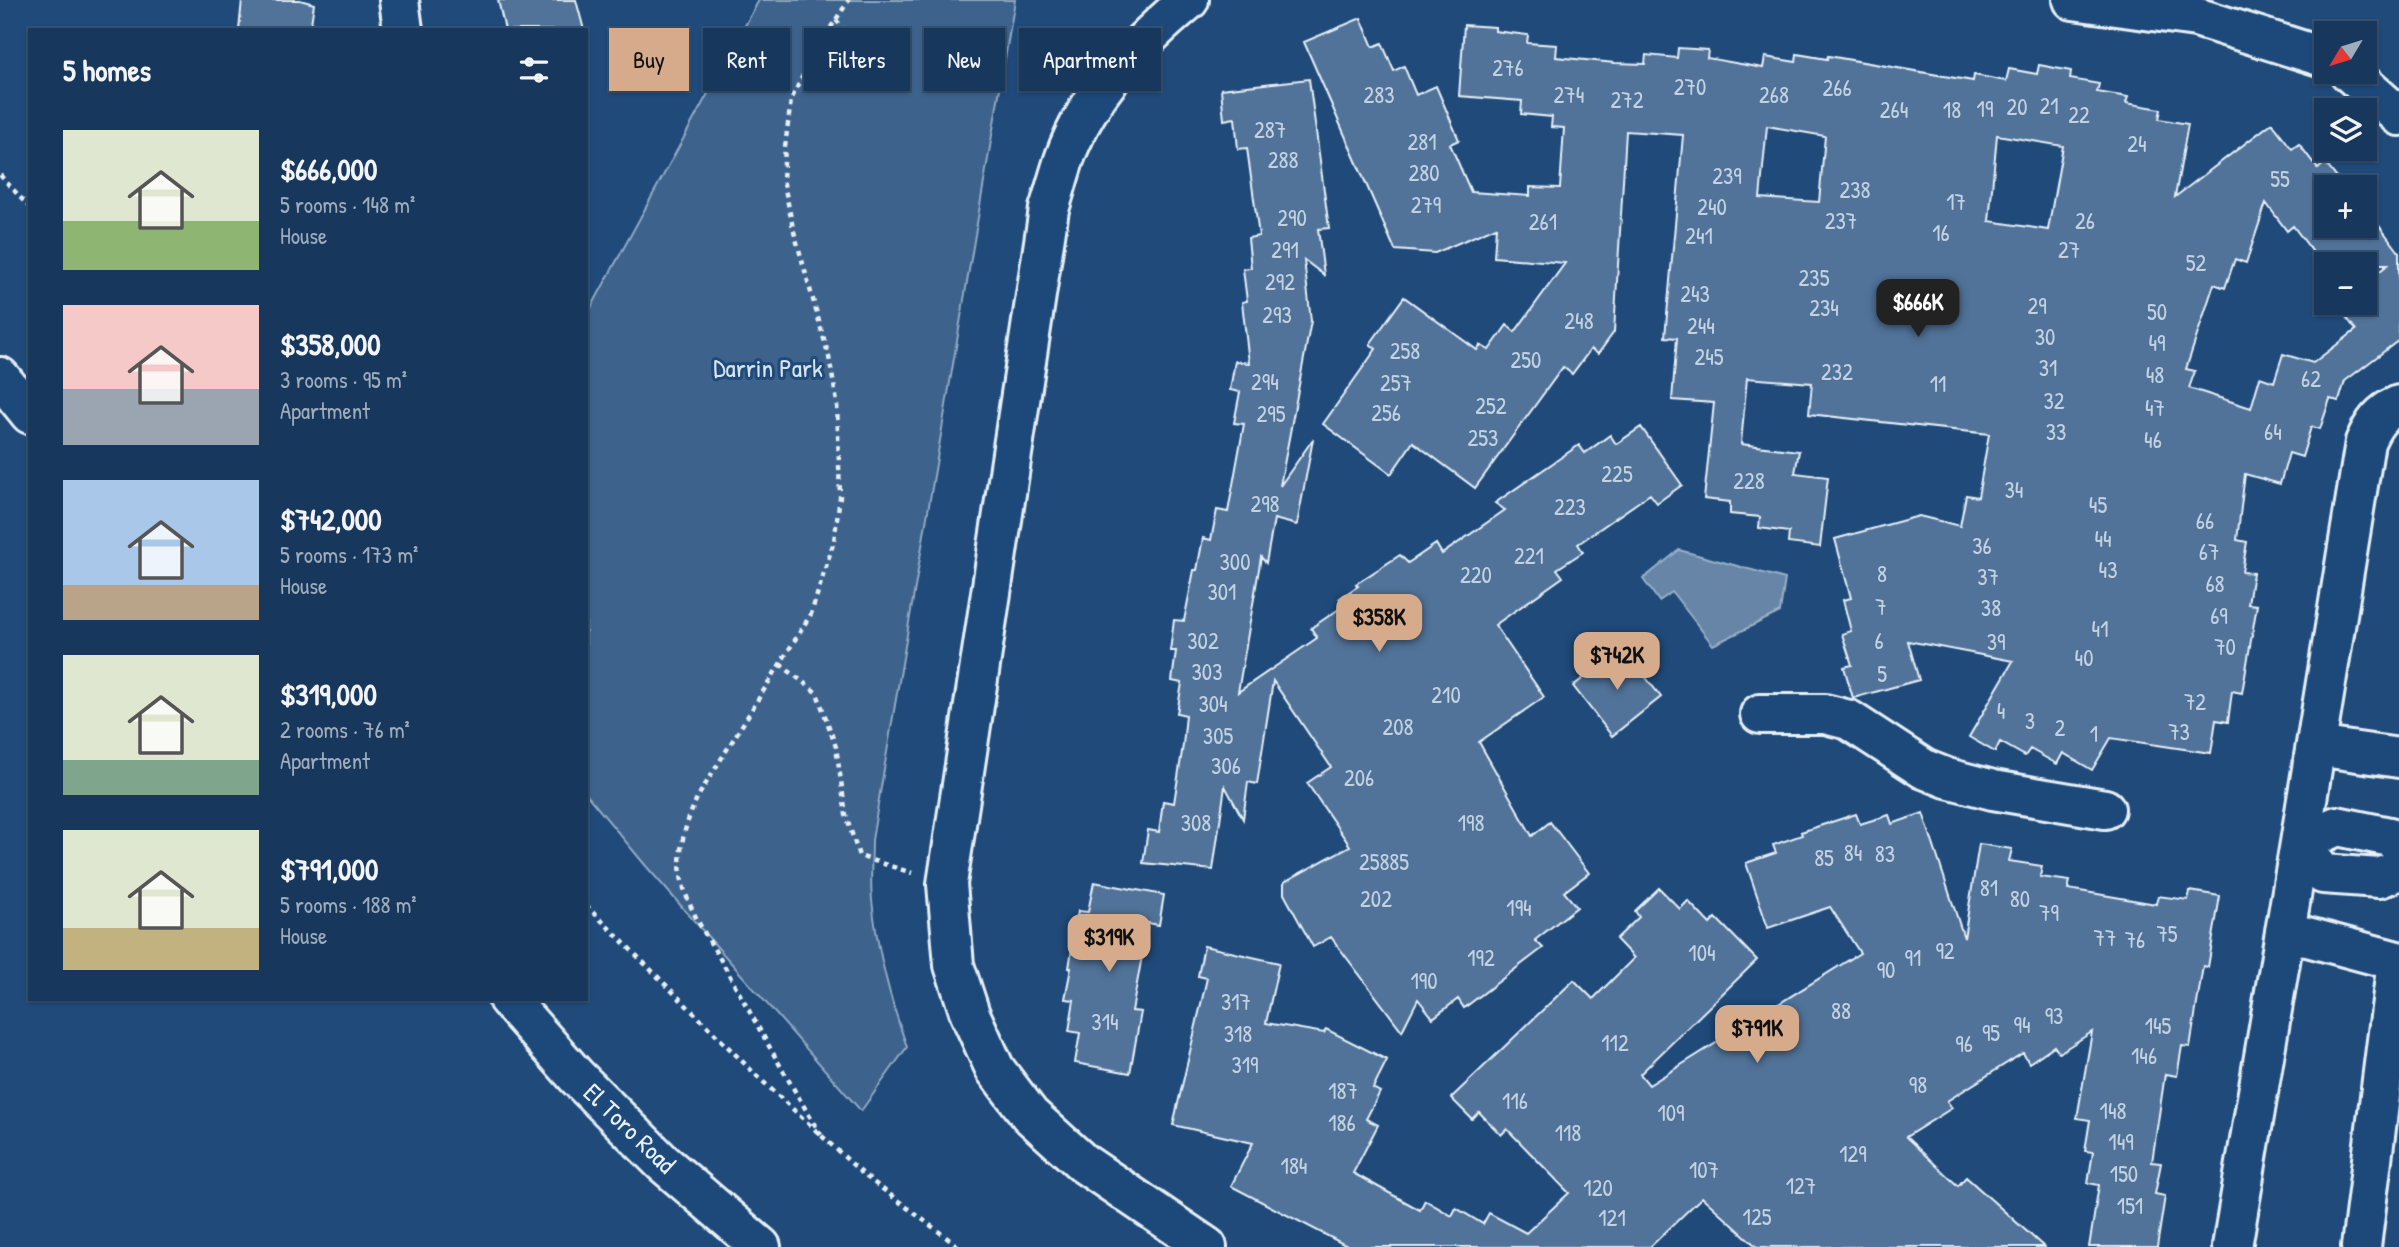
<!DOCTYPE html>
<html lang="en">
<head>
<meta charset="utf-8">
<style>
	body { margin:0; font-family:"Patrick Hand",sans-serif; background:#203f62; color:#f1f3f6; height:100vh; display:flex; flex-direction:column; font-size:26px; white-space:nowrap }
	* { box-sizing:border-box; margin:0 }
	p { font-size:23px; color:#9eacbb }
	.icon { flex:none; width:38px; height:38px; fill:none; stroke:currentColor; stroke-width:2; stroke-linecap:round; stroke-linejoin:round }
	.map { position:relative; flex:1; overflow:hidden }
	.sheet { position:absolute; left:28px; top:28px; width:560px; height:973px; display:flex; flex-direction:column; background:#17385c; border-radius:0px; box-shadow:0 2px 5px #0004,0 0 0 2px #365272 }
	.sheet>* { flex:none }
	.banner { position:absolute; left:609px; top:28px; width:665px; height:63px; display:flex; gap:14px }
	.needle { width:46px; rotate:232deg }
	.buttons { position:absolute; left:2314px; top:21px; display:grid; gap:14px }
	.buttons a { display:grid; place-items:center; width:63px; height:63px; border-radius:0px; background:#17385c; box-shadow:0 2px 5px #0004,0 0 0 2px #365272; font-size:35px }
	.price { position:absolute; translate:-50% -60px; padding:0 16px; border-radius:14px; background:#d6ab8b; color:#111; font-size:23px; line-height:46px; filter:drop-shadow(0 2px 4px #0008) }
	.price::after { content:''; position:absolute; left:50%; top:42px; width:21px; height:16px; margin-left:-10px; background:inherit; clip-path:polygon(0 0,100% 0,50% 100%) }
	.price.current { background:#222; color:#fff }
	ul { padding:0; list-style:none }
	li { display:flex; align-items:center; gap:21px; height:175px; padding:0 35px }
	li span { display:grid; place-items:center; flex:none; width:196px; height:140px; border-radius:0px; color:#555 }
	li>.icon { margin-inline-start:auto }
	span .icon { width:84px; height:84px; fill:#fffc; stroke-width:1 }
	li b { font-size:30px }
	h2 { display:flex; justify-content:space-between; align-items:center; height:84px; padding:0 35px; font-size:30px }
	.chip { padding:0 24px; border-radius:0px; background:#17385c; box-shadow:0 2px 5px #0004,0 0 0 2px #365272; font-size:24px; line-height:63px }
	.chip.current { background:#d6ab8b; color:#111 }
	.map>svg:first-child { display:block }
	.green { fill:#3c628c; stroke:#92aac2; stroke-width:2 }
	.water { fill:#6685a7; stroke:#9ab0c7; stroke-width:2 }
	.building { fill:#517399; stroke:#e8f1f8; stroke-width:2; fill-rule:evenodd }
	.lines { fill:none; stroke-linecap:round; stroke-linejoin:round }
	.minor-casing { stroke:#e8f1f8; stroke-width:44 }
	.major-casing { stroke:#e8f1f8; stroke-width:44 }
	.path { stroke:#e8f1f8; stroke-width:4.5; stroke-dasharray:5 5; stroke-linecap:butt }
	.minor { stroke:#1f4a7a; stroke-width:38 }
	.major { stroke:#1f4a7a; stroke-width:38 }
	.labels { text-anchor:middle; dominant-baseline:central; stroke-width:6; stroke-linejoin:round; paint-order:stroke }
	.number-label { font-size:23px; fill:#c2d2e0 }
	.park-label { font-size:26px; fill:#d7e3ed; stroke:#1f4a7a }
	.street-label { font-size:26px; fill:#e8f1f8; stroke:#1f4a7a }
</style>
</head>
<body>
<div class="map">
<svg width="2399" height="1247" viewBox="0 0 2399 1247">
	<rect width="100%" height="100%" fill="#1f4a7a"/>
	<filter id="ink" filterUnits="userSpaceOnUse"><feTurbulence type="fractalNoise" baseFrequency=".0143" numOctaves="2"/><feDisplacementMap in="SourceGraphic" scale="14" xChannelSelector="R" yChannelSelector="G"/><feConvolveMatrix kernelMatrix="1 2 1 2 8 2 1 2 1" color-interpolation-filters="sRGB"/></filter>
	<g filter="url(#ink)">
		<path class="green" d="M759,0H1015L872,840C872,860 870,881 872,900C877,951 890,999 907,1047L861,1111L646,866L586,794V317Z"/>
		<path class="water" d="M1679,550L1785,579L1780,612L1713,645L1672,592L1659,601L1643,579Z"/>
		<path class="building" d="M242,0H300L314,4L310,30H239Z
			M498,0H576L584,30H505Z
			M1361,18L1373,47L1382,43L1394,71L1404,66L1416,95L1436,86L1459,140L1450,144L1471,192L1530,196V187L1560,188L1564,128L1551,127L1552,117L1521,114L1522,101L1459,96L1464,25L1495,27V31L1528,35L1527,43L1557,45L1556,57L1615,63L1645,64L1646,55L1677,58L1678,48L1708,50L1707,58L1763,68L1765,57L1796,62L1797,54L1827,59L1828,56L1973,81L1974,75L2006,81L2009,69L2037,74L2039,65L2071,71L2070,79L2099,84L2097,92L2128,97L2126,103L2161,109L2159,119L2188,124L2175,197L2272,123L2292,149L2299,144L2318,169L2325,163L2344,187H2326V226H2364V206L2399,252V340L2345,381L2339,401L2330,399L2320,429L2311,427L2302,457L2289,453L2280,484L2245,474L2237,540L2247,542L2242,572L2253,573L2248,604L2257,605L2242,693L2232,691L2228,722L2216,720L2211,753L2111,738L2092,770L2063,753L2057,764L2030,749L2025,756L2000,742L1995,752L1969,737L2013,661L1908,641L1919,680L1853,698L1844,667L1852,665L1842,634L1851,631L1843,600L1851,598L1835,539L1919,516L1960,526L1966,495L1978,497L1989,434L1809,414L1812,383L1747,378L1741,444L1799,451L1795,473L1828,477L1820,547L1788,543L1789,532L1759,528L1760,517L1730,514V502L1704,499L1714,403L1672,400L1677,338L1665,337L1683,135L1626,131L1614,332L1598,354L1591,349L1572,374L1563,367L1475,488L1413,442L1391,474L1323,424L1376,349L1370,344L1404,297L1477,350L1480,345L1489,350L1507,325L1515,332L1565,263L1494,257L1496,227L1435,253L1395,250L1304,42ZM1767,126L1825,136L1819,202L1760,198ZM1997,135L2063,146L2048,230L1989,221ZM2266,203L2287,231L2293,226L2322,264H2389L2364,283V303H2339L2337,305L2356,330L2313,363L2283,354L2274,382L2260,377L2251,408L2189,388L2195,371L2186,369L2214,284L2225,288L2235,259L2246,263Z
			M1309,79L1329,228L1318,229L1324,275L1304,260L1311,321L1280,486L1313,439L1297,525L1274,519L1266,563L1261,557L1238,692L1317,638L1311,628L1351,601L1340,598L1358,586L1356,584L1400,555L1408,563L1436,544L1442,554L1505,510L1495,503L1579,445L1585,453L1610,435L1616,444L1641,427L1682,485L1657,503L1650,494L1578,544L1583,552L1557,569L1563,577L1495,625L1544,697L1479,742L1532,836L1550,822L1589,873L1564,892L1577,907L1535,940L1543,948L1464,1008L1458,999L1433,1018L1418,999L1402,1031L1331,937L1313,947L1284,894V882L1350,846L1307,783L1331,767L1273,681L1257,784L1248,782L1243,819L1225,786L1213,870L1143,863L1148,830L1159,832L1163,801L1174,803L1183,745L1186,715L1177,713L1182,683L1172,681L1176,651H1170L1174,620L1184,621L1194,570H1197L1203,538L1211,540L1217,510L1228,512L1244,424L1234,423L1240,392L1230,390L1235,361L1249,363L1242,302L1247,301L1243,269L1251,268L1248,238L1259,236L1247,148L1238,149L1235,118L1224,120L1221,89Z
			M1623,648L1661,697L1612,736L1573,686Z
			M1923,813L1964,938L1979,844L2012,849L2009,861L2042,866L2040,877L2070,881L2068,889L2156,904L2158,896L2188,900L2190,891L2220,896L2208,967L2203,966L2190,1047L2182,1046L2177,1076L2165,1074L2152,1162L2161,1163L2155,1194L2165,1196L2157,1247H2089L2099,1185L2088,1183L2093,1152L2085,1151L2090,1120L2077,1118L2092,1032L2059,1053L2054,1046L2029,1063L2023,1053L1947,1101L1952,1108L1906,1137L1958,1186L1966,1177L2044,1247H1757L1702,1197L1650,1247H1349L1231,1186L1253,1143L1173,1125L1207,978L1198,976L1204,946L1279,963L1266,1023L1324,1033L1326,1029L1387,1060L1373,1088L1380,1092L1366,1119L1378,1125L1353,1173L1420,1210L1425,1200L1452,1216L1456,1208L1483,1224L1489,1213L1526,1233L1569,1193L1507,1129L1501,1135L1479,1112L1472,1119L1451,1098L1574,980L1593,999L1634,958L1616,939L1639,917L1635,911L1659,888L1680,909L1688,901L1710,924L1716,918L1757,960L1640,1074L1649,1085L1860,953L1830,907L1768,928L1746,863L1776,853L1773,845L1802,835L1801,832L1856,814L1860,824L1889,815L1892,824Z
			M1094,882L1164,895L1159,925L1148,923L1132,1011L1141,1012L1130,1073L1075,1063L1080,1033L1069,1031L1074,1000L1065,999L1071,968H1069L1078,911L1088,912Z"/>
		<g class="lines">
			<g class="minor-casing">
				<path id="minor" d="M399,0L403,30
					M1189,0C1138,43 1089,92 1065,157C1059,174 1055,191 1049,209L947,884L954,965L970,1014L995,1069L1030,1115L1083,1163L1207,1247
					M2073,0L2196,17L2326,58
					M2349,72L2399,116
					M1760,714H1825L1849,720L1924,769L1947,778L1993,790L2105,809
					M2316,746L2399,758
					M2399,845L2390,837L2337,826L2300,843L2323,874L2379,878L2399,870
					M2285,931L2397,961L2361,1247
					M2232,1247L2300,843L2365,442C2373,424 2380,413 2399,405"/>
			</g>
			<g class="major-casing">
				<path id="major" d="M0,377L30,414
					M508,999L576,1076L662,1162L761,1247"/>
			</g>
			<path class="path" d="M836,20L870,58
				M0,175L30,208
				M780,664L817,693L836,747L846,815L859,856L912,873
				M586,905L757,1076L864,1175L959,1247
				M821,1135C788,1080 756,1024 725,967C709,940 689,911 682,881C676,852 686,823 697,798L811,614L834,541L840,497L837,402L829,357L793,228L783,179L785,147L791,100L815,51L849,0"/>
			<use href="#minor" class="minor"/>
			<use href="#major" class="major"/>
		</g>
	</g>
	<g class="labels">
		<g class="number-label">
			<text x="1508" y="67">276</text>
			<text x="1690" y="86">270</text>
			<text x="1837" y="87">266</text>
			<text x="1379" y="94">283</text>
			<text x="1569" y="94">274</text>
			<text x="1774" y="94">268</text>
			<text x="1627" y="99">272</text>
			<text x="2049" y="105">21</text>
			<text x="2017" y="106">20</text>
			<text x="1985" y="108">19</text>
			<text x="1894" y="109">264</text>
			<text x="1952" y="109">18</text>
			<text x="2079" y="114">22</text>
			<text x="1270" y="129">287</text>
			<text x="1422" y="141">281</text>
			<text x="2137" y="143">24</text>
			<text x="1283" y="159">288</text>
			<text x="1424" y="172">280</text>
			<text x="1727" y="175">239</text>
			<text x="2280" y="178">55</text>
			<text x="1855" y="189">238</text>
			<text x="1956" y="201">17</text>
			<text x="1426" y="204">279</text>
			<text x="1712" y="206">240</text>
			<text x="1292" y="217">290</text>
			<text x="1841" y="220">237</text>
			<text x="2085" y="220">26</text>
			<text x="1543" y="221">261</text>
			<text x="1941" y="232">16</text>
			<text x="1699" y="235">241</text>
			<text x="1285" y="249">291</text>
			<text x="2069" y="249">27</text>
			<text x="2196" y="262">52</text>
			<text x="1814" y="277">235</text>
			<text x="1280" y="281">292</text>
			<text x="1695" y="293">243</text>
			<text x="2037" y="305">29</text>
			<text x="1824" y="307">234</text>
			<text x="2157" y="311">50</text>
			<text x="1277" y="314">293</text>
			<text x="1579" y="320">248</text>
			<text x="1701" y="325">244</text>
			<text x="2045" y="336">30</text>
			<text x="2157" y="342">49</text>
			<text x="1405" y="350">258</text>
			<text x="1709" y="356">245</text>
			<text x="1526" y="359">250</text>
			<text x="2048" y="367">31</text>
			<text x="1837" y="371">232</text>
			<text x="2155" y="374">48</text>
			<text x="2311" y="378">62</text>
			<text x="1265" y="381">294</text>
			<text x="1396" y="382">257</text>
			<text x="1938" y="383">11</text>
			<text x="2054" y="400">32</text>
			<text x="1491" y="405">252</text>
			<text x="2155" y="407">47</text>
			<text x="1386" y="412">256</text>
			<text x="1271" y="413">295</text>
			<text x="2056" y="431">33</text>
			<text x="2273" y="431">64</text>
			<text x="1483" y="437">253</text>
			<text x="2153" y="439">46</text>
			<text x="1617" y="473">225</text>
			<text x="1749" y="480">228</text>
			<text x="2014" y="489">34</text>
			<text x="1265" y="503">298</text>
			<text x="2098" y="504">45</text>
			<text x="1570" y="506">223</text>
			<text x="2205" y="520">66</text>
			<text x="2103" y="538">44</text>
			<text x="1982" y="545">36</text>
			<text x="2209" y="551">67</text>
			<text x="1529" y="555">221</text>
			<text x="1235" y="561">300</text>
			<text x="2108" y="569">43</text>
			<text x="1882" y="573">8</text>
			<text x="1476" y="574">220</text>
			<text x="1988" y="576">37</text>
			<text x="2215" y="583">68</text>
			<text x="1222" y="591">301</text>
			<text x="1881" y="606">7</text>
			<text x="1991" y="607">38</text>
			<text x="2219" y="615">69</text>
			<text x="2100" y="628">41</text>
			<text x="1203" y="640">302</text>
			<text x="1879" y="640">6</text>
			<text x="1996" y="641">39</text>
			<text x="2225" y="646">70</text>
			<text x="2084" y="657">40</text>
			<text x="1207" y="671">303</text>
			<text x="1882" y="673">5</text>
			<text x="1446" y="694">210</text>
			<text x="2195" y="701">72</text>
			<text x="1213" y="703">304</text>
			<text x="2001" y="710">4</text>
			<text x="2030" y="720">3</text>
			<text x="1398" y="726">208</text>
			<text x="2060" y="727">2</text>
			<text x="2179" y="731">73</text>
			<text x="2094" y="733">1</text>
			<text x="1218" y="735">305</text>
			<text x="1226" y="765">306</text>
			<text x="1359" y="777">206</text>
			<text x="1196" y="822">308</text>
			<text x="1471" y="822">198</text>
			<text x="1853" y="852">84</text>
			<text x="1885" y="853">83</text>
			<text x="1824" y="857">85</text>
			<text x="1384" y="861">25885</text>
			<text x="1989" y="887">81</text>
			<text x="1376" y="898">202</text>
			<text x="2020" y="898">80</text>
			<text x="1519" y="907">194</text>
			<text x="2049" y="912">79</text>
			<text x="2167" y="933">75</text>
			<text x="2105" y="937">77</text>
			<text x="2135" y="939">76</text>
			<text x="1945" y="950">92</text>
			<text x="1702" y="952">104</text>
			<text x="1481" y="957">192</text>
			<text x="1913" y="957">91</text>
			<text x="1886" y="969">90</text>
			<text x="1424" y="980">190</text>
			<text x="1236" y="1001">317</text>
			<text x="1841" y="1010">88</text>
			<text x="2054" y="1015">93</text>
			<text x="1105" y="1021">314</text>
			<text x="2022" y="1024">94</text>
			<text x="2158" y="1025">145</text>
			<text x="1991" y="1032">95</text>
			<text x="1238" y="1033">318</text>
			<text x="1615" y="1042">112</text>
			<text x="1964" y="1043">96</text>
			<text x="2144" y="1055">146</text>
			<text x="1245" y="1064">319</text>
			<text x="1918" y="1084">98</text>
			<text x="1343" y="1090">187</text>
			<text x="1515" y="1100">116</text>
			<text x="2113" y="1110">148</text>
			<text x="1671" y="1112">109</text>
			<text x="1342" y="1122">186</text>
			<text x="1568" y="1132">118</text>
			<text x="2121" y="1141">149</text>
			<text x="1853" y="1153">129</text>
			<text x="1294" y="1165">184</text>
			<text x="1704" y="1169">107</text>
			<text x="2124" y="1173">150</text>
			<text x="1801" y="1185">127</text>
			<text x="1598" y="1187">120</text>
			<text x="2130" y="1205">151</text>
			<text x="1757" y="1216">125</text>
			<text x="1612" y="1217">121</text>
		</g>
		<g class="park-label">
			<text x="768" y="367">Darrin Park</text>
		</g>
		<g class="street-label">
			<text transform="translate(630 1128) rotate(44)">El Toro Road</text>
		</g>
	</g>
</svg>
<div class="buttons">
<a><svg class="needle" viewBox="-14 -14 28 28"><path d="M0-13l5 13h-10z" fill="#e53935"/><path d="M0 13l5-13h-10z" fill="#9eacbb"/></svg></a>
<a><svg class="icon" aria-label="layers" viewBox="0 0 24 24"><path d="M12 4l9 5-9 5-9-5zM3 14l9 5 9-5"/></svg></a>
<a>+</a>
<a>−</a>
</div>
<b class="price current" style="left:1918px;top:339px">$666K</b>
<b class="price" style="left:1379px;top:654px">$358K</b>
<b class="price" style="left:1617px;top:692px">$742K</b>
<b class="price" style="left:1109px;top:974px">$319K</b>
<b class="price" style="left:1757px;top:1065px">$791K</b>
<div class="banner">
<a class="chip current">Buy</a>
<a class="chip">Rent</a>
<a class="chip">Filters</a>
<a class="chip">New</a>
<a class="chip">Apartment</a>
</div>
<section class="sheet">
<h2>5 homes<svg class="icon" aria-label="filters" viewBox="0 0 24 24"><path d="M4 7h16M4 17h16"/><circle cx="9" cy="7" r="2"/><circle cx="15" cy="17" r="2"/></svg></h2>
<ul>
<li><span style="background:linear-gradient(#dfe7d0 65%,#8fb573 0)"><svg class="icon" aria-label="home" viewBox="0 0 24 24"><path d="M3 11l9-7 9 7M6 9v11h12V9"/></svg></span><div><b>$666,000</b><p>5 rooms · 148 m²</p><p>House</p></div></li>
<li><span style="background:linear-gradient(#f6c9c9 60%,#9aa5b1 0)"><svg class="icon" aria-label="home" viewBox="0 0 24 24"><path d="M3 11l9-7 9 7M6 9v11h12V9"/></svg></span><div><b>$358,000</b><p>3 rooms · 95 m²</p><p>Apartment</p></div></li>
<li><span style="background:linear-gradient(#a9c7e8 75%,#b9a48a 0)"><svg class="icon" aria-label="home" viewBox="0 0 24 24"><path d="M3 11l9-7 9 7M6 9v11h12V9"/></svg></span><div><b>$742,000</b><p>5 rooms · 173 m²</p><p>House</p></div></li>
<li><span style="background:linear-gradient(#dfe7d0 75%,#7fa58c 0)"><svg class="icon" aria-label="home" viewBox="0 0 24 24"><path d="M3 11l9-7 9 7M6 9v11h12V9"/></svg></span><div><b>$319,000</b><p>2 rooms · 76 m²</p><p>Apartment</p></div></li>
<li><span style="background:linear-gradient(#dfe7d0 70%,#c2b280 0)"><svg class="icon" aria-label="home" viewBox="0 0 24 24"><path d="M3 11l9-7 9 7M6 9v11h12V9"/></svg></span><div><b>$791,000</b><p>5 rooms · 188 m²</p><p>House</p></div></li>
</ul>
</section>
</div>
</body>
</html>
